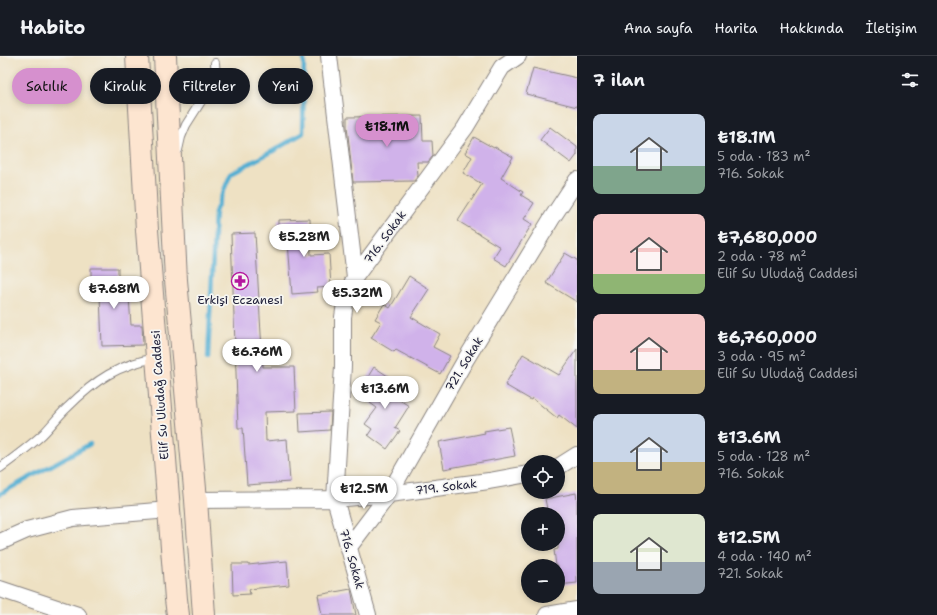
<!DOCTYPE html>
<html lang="tr">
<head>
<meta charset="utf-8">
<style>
	body { margin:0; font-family:"Shantell Sans",sans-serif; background:#242831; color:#f1f3f6; height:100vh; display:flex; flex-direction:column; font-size:15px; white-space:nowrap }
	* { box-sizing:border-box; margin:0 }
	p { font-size:13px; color:#9ea1a6 }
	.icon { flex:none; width:22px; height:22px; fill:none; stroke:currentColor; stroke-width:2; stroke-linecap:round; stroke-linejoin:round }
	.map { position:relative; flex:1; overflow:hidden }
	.side { display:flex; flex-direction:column; background:#171b24; width:360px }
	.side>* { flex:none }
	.banner { position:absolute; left:12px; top:12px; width:380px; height:36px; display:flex; gap:8px }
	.fabs { position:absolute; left:521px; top:399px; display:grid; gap:8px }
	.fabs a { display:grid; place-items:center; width:44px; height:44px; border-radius:50%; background:#171b24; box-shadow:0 2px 6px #0003; font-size:20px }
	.price { position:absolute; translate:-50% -34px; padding:0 9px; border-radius:14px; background:#fff; color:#222; font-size:13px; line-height:26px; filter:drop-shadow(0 1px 2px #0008) }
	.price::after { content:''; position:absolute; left:50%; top:24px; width:12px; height:9px; margin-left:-6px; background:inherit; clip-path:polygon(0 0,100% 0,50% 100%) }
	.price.active { background:#d690ce; color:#111 }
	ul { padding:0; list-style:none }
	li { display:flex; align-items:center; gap:12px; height:100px; padding:0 16px }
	li span { display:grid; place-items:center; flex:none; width:112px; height:80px; border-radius:8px; color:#555 }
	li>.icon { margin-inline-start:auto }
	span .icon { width:48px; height:48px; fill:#fffc; stroke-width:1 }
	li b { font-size:17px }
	h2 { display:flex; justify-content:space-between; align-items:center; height:48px; padding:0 16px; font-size:17px }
	.pill { padding:0 14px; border-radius:18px; background:#171b24; box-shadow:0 2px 6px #0003; font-size:14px; line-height:36px }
	.pill.active { background:#d690ce; color:#111 }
	header { display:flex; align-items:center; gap:24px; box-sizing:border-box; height:56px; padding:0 20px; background:#171b24; border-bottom:1px solid #363941 }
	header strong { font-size:19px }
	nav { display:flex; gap:22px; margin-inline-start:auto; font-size:14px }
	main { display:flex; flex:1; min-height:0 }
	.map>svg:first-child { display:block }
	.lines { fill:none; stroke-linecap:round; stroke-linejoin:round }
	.stream { stroke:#55afd2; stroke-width:4.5 }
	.building { fill:#d0b2ea }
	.service-casing { stroke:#88827f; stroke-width:10 }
	.minor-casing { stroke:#88827f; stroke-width:18 }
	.secondary-casing { stroke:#88827f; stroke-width:24 }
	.service { stroke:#fff; stroke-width:8 }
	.minor { stroke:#fff; stroke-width:16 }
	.secondary { stroke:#fde5d0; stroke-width:22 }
	.labels { text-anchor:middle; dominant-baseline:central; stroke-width:3.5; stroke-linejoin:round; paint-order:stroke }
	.street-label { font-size:12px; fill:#22223b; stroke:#f6f6f2 }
	.poi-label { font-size:12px; fill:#22223b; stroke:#f6f6f2 }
</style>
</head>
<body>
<header>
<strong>Habito</strong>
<nav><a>Ana sayfa</a><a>Harita</a><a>Hakkında</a><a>İletişim</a></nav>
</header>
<main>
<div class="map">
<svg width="577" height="559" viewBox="0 0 577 559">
	<rect width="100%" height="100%" fill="#f6f6f2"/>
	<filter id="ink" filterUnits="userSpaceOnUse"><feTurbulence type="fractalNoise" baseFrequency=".025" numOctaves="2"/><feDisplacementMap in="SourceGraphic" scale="8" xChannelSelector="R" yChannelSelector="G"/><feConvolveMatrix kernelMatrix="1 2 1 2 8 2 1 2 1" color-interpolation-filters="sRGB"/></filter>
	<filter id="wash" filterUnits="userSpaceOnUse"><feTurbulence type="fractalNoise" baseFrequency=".012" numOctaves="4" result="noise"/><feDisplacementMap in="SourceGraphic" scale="16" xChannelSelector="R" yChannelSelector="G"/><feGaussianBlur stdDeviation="0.9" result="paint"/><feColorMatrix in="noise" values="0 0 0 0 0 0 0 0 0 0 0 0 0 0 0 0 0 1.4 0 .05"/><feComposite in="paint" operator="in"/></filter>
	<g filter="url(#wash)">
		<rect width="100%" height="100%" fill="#eee1c3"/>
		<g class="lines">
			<path class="stream" d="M208,302L215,156L231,117L273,95L303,77L304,0
				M0,438L90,388"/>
		</g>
		<g id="blocks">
			<path class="building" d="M533,12L577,22V51L526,38Z
				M422,60L423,85H432L433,100L428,106H417L418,120L414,125L353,126L347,70V61Z
				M550,71L577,91V99L571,107L540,84Z
				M474,81L494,92L495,91L513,101L501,122L523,136L521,139L534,147L524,163L532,168L506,210L493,202L500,191L458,165L482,128L463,117L472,101L465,97Z
				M310,163L311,199L329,198L331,231L317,232L318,236L292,238L288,186L278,187V164Z
				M255,177L263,311H294L296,355L265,356L266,385L287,383L290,426L247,429L243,372H238L231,178Z
				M565,197L577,204V246L546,227Z
				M91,212H118V241H129L131,269H142L143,289L102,290L100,239H91Z
				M409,220L429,233L411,261L440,278L433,291L450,300L440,318L396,294L394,296L371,282L381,266L375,263L384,248L390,252Z
				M577,293V373L559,359L557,362L532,342L531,344L505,329L523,298L559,319Z
				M374,311L394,324L387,336L409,350L395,372L400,375L387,393L368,379L372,373L365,368L377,352L370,347L380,332L366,324Z
				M331,356L330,374L300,376L299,357Z
				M509,371L515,400L444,413L439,386L485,377L484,375Z
				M576,437L577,444V527L558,529V510H556L554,494L558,493V458H548L545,443Z
				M287,505L289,529L249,533L250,538L233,539L232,508H248V509Z
				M351,533L356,559H322L318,539Z"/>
		</g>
	</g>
	<g filter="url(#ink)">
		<use href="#blocks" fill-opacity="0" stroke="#88827f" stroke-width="1"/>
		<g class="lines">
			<g class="service-casing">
				<path id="service" d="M178,94L181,81L186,69L212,28L216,20L215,7
					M0,412C15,401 30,390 43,378C52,369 59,359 68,351C95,324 119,308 157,302"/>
			</g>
			<g class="minor-casing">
				<path id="minor" d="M329,0L355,221
					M558,411L577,399
					M196,444L335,443L389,438L489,425L528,418
					M0,486L27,474L73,462L169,454
					M349,491L389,438L466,303L552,162L577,124
					M0,533L78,559
					M368,559L335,443L343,310V261L346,241L355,221L465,72L502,11L518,0
					M547,559L577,554"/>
			</g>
			<g class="secondary-casing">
				<path id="secondary" d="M137,0L147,174L176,543L178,559
					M165,0L176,224L196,444L204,559"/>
			</g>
			<use href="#service" class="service"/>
			<use href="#minor" class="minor"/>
			<use href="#secondary" class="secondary"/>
		</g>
	</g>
	<defs>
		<g id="pharmacy-ring" transform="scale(0.9)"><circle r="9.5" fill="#f6f6f2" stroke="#b5179e" stroke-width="1.5"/><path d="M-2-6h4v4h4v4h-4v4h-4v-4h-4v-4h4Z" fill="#b5179e"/></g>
	</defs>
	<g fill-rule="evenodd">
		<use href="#pharmacy-ring" x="240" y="225"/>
	</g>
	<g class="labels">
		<g class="street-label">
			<text transform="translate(385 181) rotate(-54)">716. Sokak</text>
			<text transform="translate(464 308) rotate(-59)">721. Sokak</text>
			<text transform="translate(160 339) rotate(-94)">Elif Su Uludağ Caddesi</text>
			<text transform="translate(446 431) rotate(-7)">719. Sokak</text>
			<text transform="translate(352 503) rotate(74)">716. Sokak</text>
		</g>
		<g class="poi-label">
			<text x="240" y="244">Erkişi Eczanesi</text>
		</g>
	</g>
</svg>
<div class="fabs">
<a><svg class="icon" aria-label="locate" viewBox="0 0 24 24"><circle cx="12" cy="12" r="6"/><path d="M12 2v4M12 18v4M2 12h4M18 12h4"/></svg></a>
<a>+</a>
<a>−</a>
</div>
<b class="price active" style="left:387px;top:92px">₺18.1M</b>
<b class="price" style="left:304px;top:202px">₺5.28M</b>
<b class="price" style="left:114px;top:254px">₺7.68M</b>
<b class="price" style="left:357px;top:258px">₺5.32M</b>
<b class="price" style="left:257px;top:317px">₺6.76M</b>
<b class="price" style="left:385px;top:354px">₺13.6M</b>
<b class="price" style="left:364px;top:454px">₺12.5M</b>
<div class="banner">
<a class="pill active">Satılık</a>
<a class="pill">Kiralık</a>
<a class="pill">Filtreler</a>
<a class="pill">Yeni</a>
</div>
</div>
<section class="side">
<h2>7 ilan<svg class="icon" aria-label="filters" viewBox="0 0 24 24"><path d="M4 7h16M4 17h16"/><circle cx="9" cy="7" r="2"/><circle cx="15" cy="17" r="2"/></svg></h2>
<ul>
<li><span style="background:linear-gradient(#c9d6e8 65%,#7fa58c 0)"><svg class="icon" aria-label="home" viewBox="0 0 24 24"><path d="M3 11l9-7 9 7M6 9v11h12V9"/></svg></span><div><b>₺18.1M</b><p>5 oda · 183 m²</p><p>716. Sokak</p></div></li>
<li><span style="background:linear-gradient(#f6c9c9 75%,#8fb573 0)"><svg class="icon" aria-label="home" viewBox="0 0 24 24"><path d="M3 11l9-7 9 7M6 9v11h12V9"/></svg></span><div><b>₺7,680,000</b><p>2 oda · 78 m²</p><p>Elif Su Uludağ Caddesi</p></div></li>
<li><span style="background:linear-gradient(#f6c9c9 70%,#c2b280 0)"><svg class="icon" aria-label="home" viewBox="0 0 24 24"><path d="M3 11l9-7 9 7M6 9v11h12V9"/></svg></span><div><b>₺6,760,000</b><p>3 oda · 95 m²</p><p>Elif Su Uludağ Caddesi</p></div></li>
<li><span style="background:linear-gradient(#c9d6e8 60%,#c2b280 0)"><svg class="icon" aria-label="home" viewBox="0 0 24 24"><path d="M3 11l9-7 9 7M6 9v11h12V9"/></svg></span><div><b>₺13.6M</b><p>5 oda · 128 m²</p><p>716. Sokak</p></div></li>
<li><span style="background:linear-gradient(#dfe7d0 60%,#9aa5b1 0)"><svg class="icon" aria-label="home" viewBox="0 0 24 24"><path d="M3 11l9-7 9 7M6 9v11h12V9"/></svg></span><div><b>₺12.5M</b><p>4 oda · 140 m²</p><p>721. Sokak</p></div></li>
</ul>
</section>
</main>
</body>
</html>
